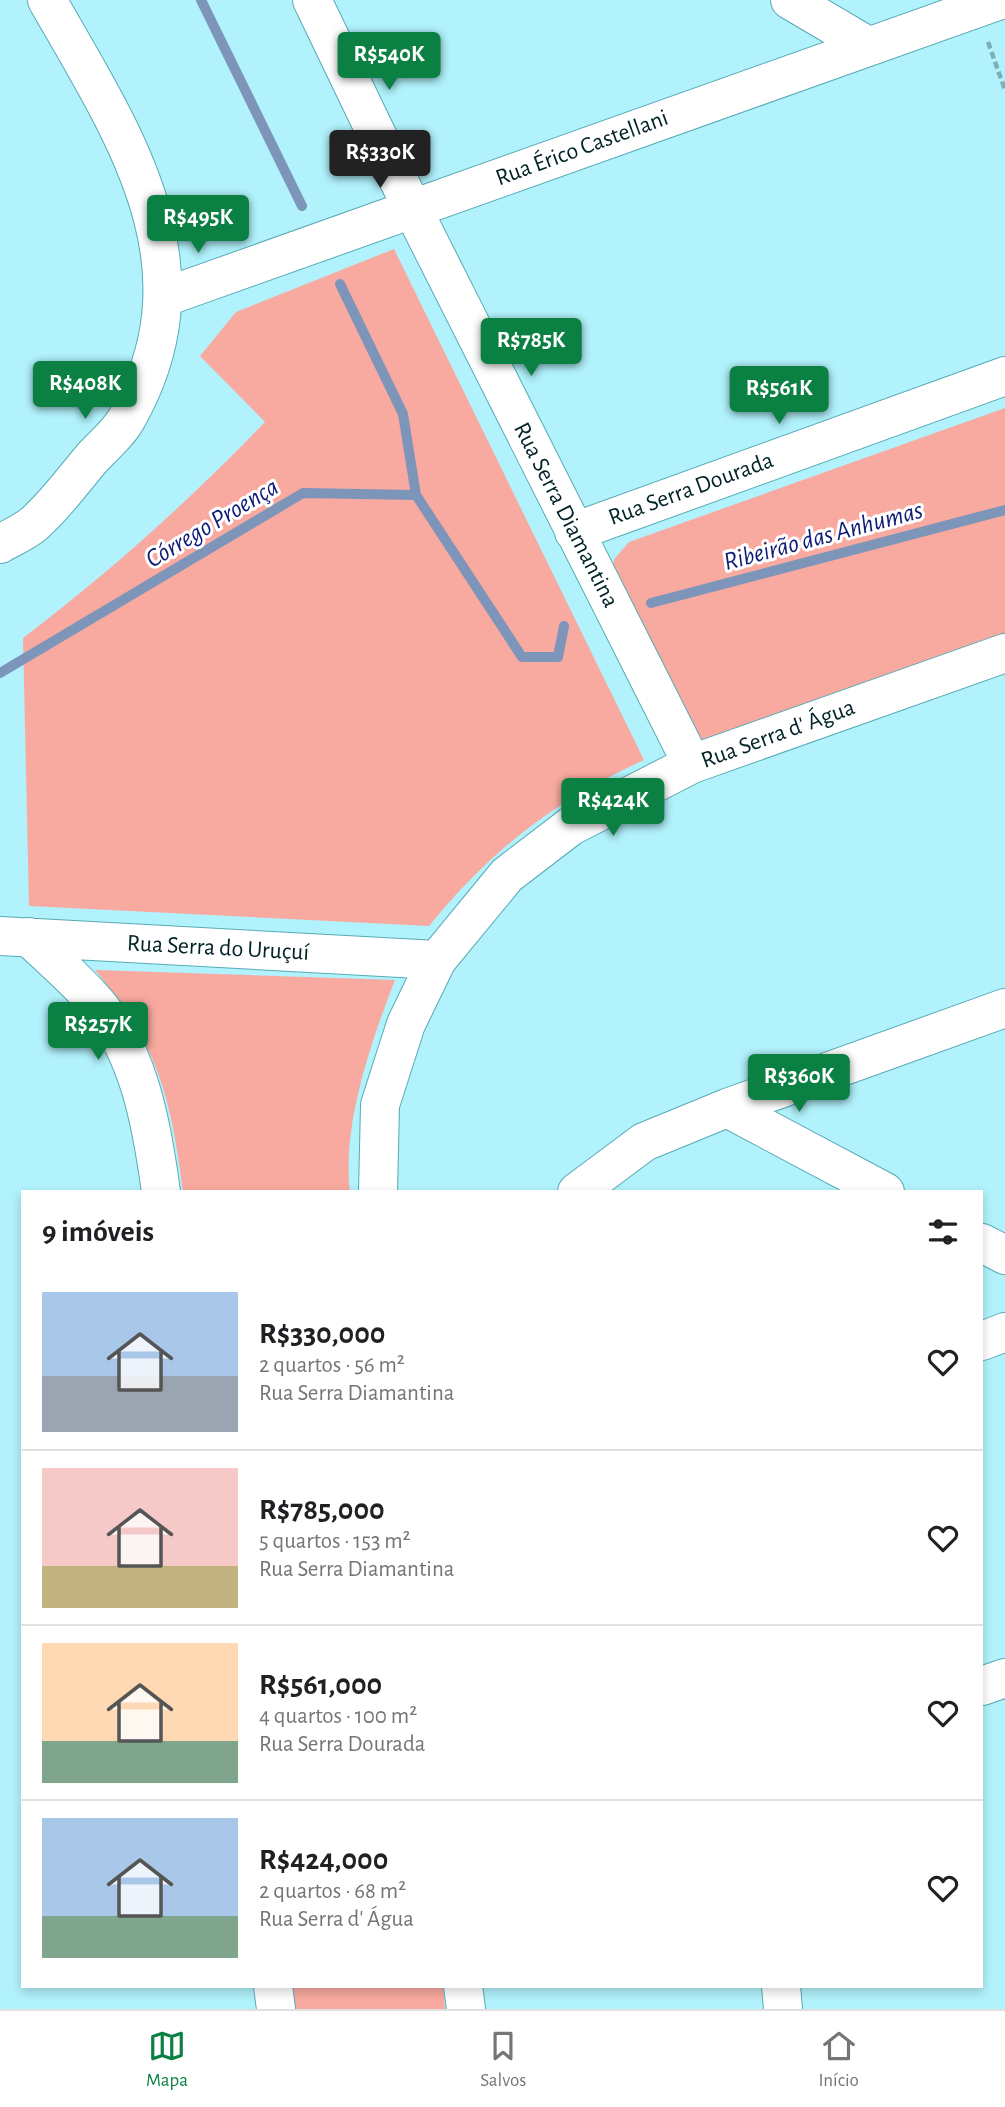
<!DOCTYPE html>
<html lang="pt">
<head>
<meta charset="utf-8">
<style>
	body { margin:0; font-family:"Alegreya Sans",sans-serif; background:#f2f2f2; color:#202124; height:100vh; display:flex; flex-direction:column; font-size:26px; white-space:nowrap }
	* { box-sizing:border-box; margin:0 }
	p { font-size:23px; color:#757577 }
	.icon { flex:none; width:38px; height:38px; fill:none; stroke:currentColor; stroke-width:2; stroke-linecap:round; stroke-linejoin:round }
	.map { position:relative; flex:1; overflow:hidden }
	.side { position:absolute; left:21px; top:1190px; width:962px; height:798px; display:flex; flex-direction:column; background:#fff; border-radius:0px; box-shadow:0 4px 10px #0003 }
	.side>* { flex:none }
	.price { position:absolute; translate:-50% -60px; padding:0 16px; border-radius:7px; background:#0b8043; color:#fff; font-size:23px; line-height:46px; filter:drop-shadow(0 2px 4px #0008) }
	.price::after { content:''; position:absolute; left:50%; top:42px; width:21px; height:16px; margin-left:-10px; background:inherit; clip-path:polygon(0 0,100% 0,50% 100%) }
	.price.active { background:#222; color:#fff }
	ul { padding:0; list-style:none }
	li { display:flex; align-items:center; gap:21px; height:175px; padding:0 21px }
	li+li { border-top:2px solid #e0e0e0 }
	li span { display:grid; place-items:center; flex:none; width:196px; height:140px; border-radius:0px; color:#555 }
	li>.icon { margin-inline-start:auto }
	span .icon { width:84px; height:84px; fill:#fffc; stroke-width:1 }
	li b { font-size:30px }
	h2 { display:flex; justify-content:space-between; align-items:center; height:84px; padding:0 21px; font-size:30px }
	.dock { display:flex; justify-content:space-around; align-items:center; height:98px; border-top:2px solid #e0e0e0; background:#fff; font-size:19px; color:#757577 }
	.dock a { display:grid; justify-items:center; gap:4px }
	.dock .active { color:#0b8043 }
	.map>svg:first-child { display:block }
	.green { fill:#f9aaa0 }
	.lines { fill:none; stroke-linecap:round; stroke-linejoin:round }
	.stream { stroke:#7c95b9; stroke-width:10 }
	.minor-casing { stroke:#57aab6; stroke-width:40 }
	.path { stroke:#79b1b9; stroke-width:4.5; stroke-dasharray:7 3.5; stroke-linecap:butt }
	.minor { stroke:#fff; stroke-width:38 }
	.labels { text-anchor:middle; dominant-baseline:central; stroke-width:6; stroke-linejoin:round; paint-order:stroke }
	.street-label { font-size:24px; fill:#002327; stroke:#fff }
	.water-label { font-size:26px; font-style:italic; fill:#0e1b76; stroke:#fff }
</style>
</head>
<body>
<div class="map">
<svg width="1005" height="2009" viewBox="0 0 1005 2009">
	<rect width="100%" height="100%" fill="#b1f2fc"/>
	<path class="green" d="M394,249L644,760C554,801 491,850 429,926L29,906L23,638C110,572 189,501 265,422L200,356L236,312Z
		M1005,408V642L711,743L700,740L611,569L615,558L629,542Z
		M95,970L395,980C371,1042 342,1124 350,1192H183C171,1098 158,1044 95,970Z
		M289,1986H443L445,2009H292Z"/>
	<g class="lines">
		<path class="stream" d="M201,0L302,206
			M340,284L403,414L416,495
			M651,603L1005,510
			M0,673L303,493L416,495L522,657H558L564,626"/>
		<g class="minor-casing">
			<path id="minor" d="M312,0L413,210L692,764
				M790,0L868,46
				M165,297L1000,0
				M574,532L1005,376
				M0,544C12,537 27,531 36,522C57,503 74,479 92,458C103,446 119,433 127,418C214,265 123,133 47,0
				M0,936L437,960
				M29,937C50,957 72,976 91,997C139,1048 152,1125 161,1192
				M727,1108L885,1192
				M378,1192L380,1105L406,1024L437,960L507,875L571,826L692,764L1005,653
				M577,1192L644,1142L727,1108L1005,1008
				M982,1243L1005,1255
				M982,1341L1005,1332
				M982,1686L1005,1678
				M273,1986L276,2009
				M463,1986L466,2009
				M781,1986L783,2009"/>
		</g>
		<path class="path" d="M988,42L1005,90"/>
		<use href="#minor" class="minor"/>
	</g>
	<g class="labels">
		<g class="street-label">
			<text transform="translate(582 148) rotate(-20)">Rua Érico Castellani</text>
			<text transform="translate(691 489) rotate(-20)">Rua Serra Dourada</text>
			<text transform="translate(566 515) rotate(63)">Rua Serra Diamantina</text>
			<text transform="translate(778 734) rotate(-20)">Rua Serra d' Água</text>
			<text transform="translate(218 948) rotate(3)">Rua Serra do Uruçuí</text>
		</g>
		<g class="water-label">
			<text transform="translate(212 523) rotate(-31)">Córrego Proença</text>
			<text transform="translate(823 536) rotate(-15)">Ribeirão das Anhumas</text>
		</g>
	</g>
</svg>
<b class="price" style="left:389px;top:92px">R$540K</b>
<b class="price active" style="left:380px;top:190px">R$330K</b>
<b class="price" style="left:198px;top:255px">R$495K</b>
<b class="price" style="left:531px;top:378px">R$785K</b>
<b class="price" style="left:85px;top:421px">R$408K</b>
<b class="price" style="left:779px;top:426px">R$561K</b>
<b class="price" style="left:613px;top:838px">R$424K</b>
<b class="price" style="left:98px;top:1062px">R$257K</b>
<b class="price" style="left:799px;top:1114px">R$360K</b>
<section class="side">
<h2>9 imóveis<svg class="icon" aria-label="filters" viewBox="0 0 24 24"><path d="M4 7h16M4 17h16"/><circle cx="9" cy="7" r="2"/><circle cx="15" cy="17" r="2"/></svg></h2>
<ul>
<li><span style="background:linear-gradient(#a9c7e8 60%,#9aa5b1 0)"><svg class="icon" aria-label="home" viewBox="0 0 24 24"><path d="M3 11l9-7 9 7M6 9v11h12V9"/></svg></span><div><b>R$330,000</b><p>2 quartos · 56 m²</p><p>Rua Serra Diamantina</p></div><svg class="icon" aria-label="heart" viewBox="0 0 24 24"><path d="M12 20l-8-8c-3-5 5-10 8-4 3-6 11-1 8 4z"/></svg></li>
<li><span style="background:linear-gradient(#f6c9c9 70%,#c2b280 0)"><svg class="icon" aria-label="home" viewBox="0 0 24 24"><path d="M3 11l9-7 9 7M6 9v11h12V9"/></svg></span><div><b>R$785,000</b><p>5 quartos · 153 m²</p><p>Rua Serra Diamantina</p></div><svg class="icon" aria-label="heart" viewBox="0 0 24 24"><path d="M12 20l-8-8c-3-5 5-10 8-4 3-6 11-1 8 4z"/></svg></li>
<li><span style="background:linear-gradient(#ffd9b3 70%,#7fa58c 0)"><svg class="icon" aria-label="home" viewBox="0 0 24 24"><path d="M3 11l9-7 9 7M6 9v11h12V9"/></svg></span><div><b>R$561,000</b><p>4 quartos · 100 m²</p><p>Rua Serra Dourada</p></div><svg class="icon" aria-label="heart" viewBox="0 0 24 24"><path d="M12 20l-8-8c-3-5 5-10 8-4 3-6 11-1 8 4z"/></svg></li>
<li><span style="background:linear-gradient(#a9c7e8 70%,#7fa58c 0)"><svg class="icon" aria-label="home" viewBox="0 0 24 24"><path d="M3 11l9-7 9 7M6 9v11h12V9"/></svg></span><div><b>R$424,000</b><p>2 quartos · 68 m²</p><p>Rua Serra d' Água</p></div><svg class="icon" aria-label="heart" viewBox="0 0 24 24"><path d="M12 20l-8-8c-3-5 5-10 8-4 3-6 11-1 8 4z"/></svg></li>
</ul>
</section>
</div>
<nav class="dock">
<a class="active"><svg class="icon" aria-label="map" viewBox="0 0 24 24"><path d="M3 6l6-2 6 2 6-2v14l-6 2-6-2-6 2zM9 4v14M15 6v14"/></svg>Mapa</a>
<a><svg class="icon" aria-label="saved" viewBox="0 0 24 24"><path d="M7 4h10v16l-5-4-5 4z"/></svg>Salvos</a>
<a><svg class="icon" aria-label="home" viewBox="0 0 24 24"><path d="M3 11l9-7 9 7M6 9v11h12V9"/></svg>Início</a>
</nav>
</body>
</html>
